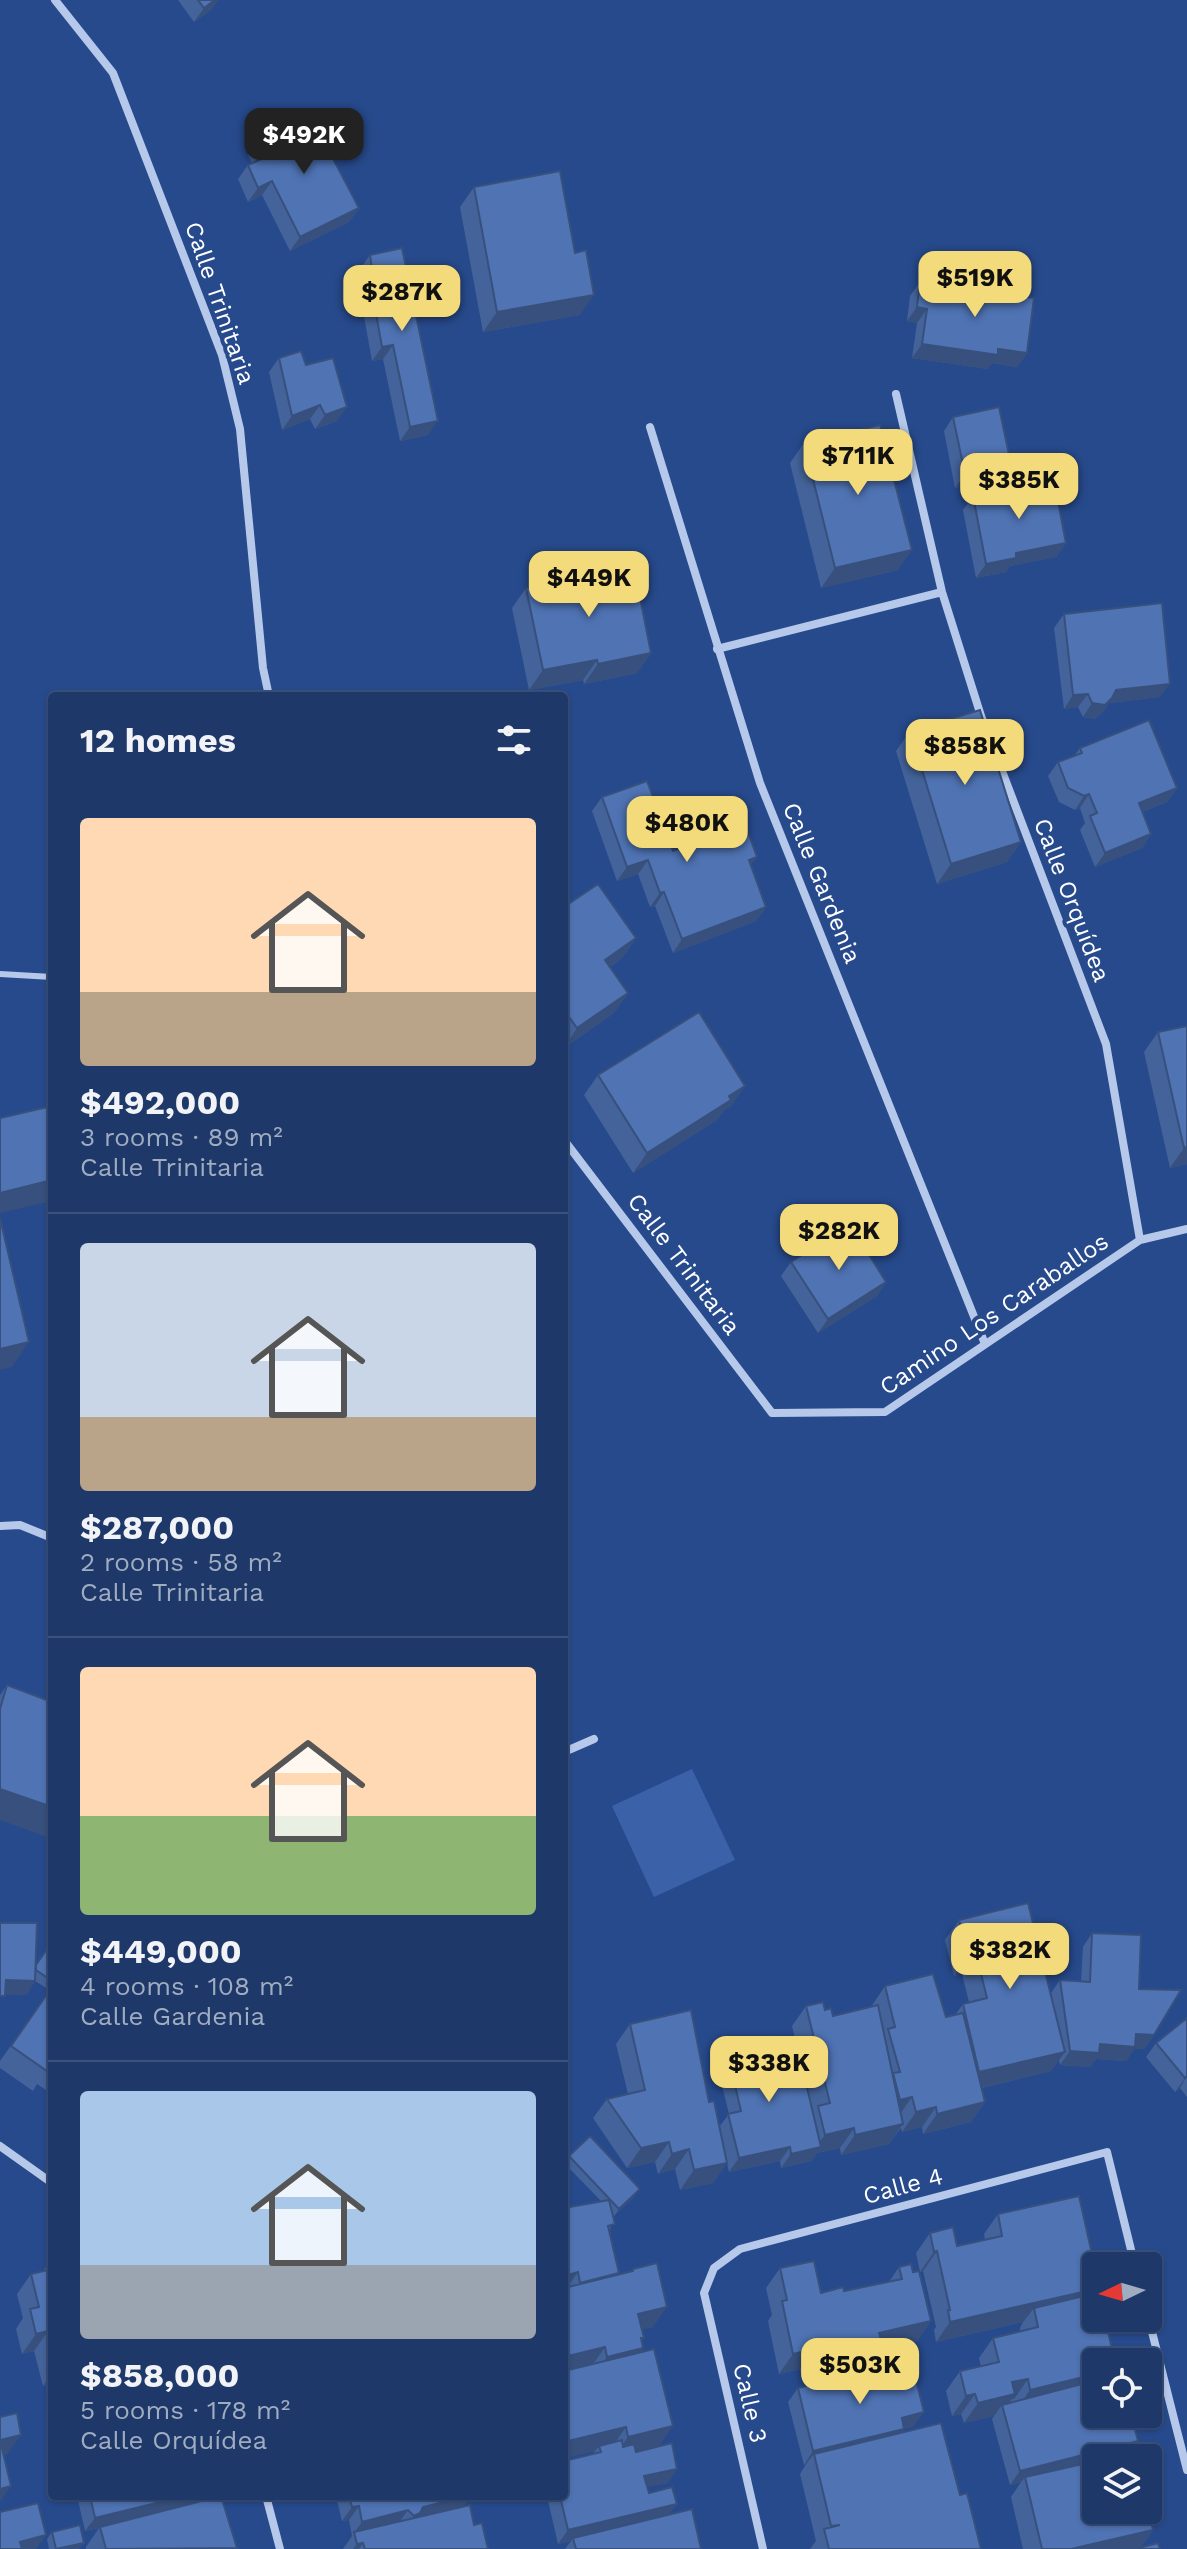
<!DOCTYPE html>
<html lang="en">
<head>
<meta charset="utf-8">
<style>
	body { margin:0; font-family:"Work Sans",sans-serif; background:#2a4371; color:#f1f3f6; height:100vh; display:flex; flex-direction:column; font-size:30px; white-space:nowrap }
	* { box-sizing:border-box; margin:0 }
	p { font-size:26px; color:#a0acc0 }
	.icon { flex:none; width:44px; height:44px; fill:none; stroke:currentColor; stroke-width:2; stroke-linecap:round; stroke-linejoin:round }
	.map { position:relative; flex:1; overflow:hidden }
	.details { position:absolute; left:48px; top:692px; width:520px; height:1808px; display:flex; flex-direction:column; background:#1d3869; border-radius:8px; box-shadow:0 2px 6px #0004,0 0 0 2px #3b527d }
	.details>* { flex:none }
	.needle { width:52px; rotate:265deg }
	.fabs { position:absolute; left:1082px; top:2252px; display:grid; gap:16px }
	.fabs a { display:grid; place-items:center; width:80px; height:80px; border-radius:8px; background:#1d3869; box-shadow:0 2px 6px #0004,0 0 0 2px #3b527d; font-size:40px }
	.price { position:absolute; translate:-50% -68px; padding:0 18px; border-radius:16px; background:#f3db7b; color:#111; font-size:26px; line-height:52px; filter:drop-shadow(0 2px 4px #0008) }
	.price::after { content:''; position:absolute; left:50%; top:48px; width:24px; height:18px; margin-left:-12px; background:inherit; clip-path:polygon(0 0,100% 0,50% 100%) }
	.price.current { background:#222; color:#fff }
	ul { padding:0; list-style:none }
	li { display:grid; align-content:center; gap:16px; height:424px; padding:0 32px }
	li+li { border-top:2px solid #3b527d }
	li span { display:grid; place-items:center; height:248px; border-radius:8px; color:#555 }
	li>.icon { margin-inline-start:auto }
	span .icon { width:144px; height:144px; fill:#fffc; stroke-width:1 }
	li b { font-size:34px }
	h2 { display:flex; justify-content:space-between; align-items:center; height:96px; padding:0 32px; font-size:34px }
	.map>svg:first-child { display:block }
	.green { fill:#3b62a9 }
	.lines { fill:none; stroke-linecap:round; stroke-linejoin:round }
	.lane { stroke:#b6c9ea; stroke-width:6 }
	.street { stroke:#b6c9ea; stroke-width:8 }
	.wall { fill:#44639a }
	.shaded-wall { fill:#37507d }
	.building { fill:#4f73b3; stroke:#37507d; stroke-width:2 }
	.labels { text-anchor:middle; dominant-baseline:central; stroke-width:8; stroke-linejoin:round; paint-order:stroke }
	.street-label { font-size:24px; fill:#fff; stroke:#274a8c }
</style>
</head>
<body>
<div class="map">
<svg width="1187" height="2549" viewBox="0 0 1187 2549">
	<rect width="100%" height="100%" fill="#274a8c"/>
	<path class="green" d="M692,1769L735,1860L654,1897L612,1806Z"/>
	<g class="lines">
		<path class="lane" d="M0,974L52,977"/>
		<path class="street" d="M55,0L113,73L222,355L240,429L263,668L269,696
			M896,394L942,592L981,716L1106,1044L1140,1240
			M650,427L760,783L985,1344
			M717,649L942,592
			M564,1140L772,1413L885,1412L1140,1240L1187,1229
			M0,1526L20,1525L52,1538
			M564,1752L594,1739
			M0,2146L52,2183
			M1148,2316L1187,2470
			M266,2496L280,2549
			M763,2549L704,2293L714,2268L740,2249L1107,2152L1135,2266"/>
	</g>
	<path class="wall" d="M178,0H218L211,10L194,22Z
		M257,141L359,208L349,222L290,251L262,195L248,202L238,179L248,165L252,163L248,155Z
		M474,187L575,253L580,315L483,332L460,207Z
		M370,255L428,435L400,441L383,359L372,361L358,283L362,278L360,269Z
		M920,282L1027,353L1017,367L992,363L988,369L912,358L917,323L907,321L910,296Z
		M279,358L306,365L337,421L315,429L310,419L282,430L269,372Z
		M953,417L1001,478L955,488L944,431Z
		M804,443L898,570L821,588L790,463Z
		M973,496L1066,543L1056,557L1010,566L1006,572L976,578L963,510Z
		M526,588L651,653L637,673L584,684L583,680L529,690L512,608Z
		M1064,614L1160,697L1109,703L1103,712L1095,719L1083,717L1078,707L1064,709L1054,628Z
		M910,731L1021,842L1007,862L937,884L896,751Z
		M1080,748L1177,788L1167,802L1142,812L1151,834L1142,848L1095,867L1080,830L1085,823L1080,808L1075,810L1059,802L1048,776L1058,762L1074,756Z
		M602,797L673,851L751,866L766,907L756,921L673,953L655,906L650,907L638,874L617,881L592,811Z
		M564,907L636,938L622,958L610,967L628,993L614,1013L564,1048Z
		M1187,1026V1164L1170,1168L1144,1052L1158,1032Z
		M598,1075L745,1086L731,1106L724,1110L717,1120L633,1173L584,1095Z
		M791,1262L886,1282L877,1296L818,1333L781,1276Z
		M7,1685L0,1820V1695Z
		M959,1920L1051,1993L1060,1980L1081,1981L1083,1947L1092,1933L1139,1989L1154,2035L1144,2049H1134L1126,2061L1096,2059L1090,2067L1060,2065L1059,2060L1051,2071L982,2088L985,2102L971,2122L923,2134L922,2127L902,2132L901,2128L889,2144L841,2155L840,2148L817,2153L811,2161L781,2168L780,2161L729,2172L727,2163L713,2183L680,2190L675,2169L658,2174L655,2162L627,2168L593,2118L607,2099L628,2094L616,2044L630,2024L709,2102L719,2127L729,2114L716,2061L726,2047L783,2085L813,2112L792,2026L806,2006L825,2010L833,2016L871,2007L885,1986L946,2017L955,2015L963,2004L969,2002L962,1974L954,1976L945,1940Z
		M0,1923L36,1965L52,1941V1983L48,1989L35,1981L26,1995L5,1994Z
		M50,1990L52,1992V2094L37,2084L33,2091L0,2068V2061Z
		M1187,2018V2097L1180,2088L1175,2092L1146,2057L1156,2043Z
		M569,2156L635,2196L614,2216L612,2214L610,2232L619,2273L618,2275L631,2272L633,2269L653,2327L642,2329L644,2338L641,2341L643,2348L640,2353L668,2483L647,2487L649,2493L701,2549H565L571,2541L558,2544L547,2496H564L595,2451L564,2458V2288L568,2287L601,2201L564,2163Z
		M998,2214L1084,2381L1082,2385L1084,2393L1138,2441L1129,2453L1096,2458L1153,2530L1141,2547L1160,2549H1023L1011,2497L1021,2482L1010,2485L992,2419L994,2416L964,2423L961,2414L952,2416L946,2391L960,2371L981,2366L979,2358L993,2338L1020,2331V2328L1023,2322L936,2342L934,2330L936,2327L923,2271L920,2272L916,2253L930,2233L957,2246L985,2240L984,2234Z
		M52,2259V2405L48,2387L49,2384L43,2386L34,2351L22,2354L16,2329L23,2318L17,2294L31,2274L43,2271Z
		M899,2267L931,2321L917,2341L875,2351L868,2362L802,2377L800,2369L779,2374L768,2321L772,2315L766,2288L780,2268L821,2293L844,2291L889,2282Z
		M863,2376L914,2426L904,2429L902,2433L960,2495L981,2549H810L816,2541L800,2474L806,2464L804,2465L788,2402L798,2388Z
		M77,2496H202L197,2502L237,2548L86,2549V2547L99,2528L85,2531Z
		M336,2496H471L464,2506L488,2549H343L352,2536L349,2520L342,2521Z
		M52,2532L79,2549H49L47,2539Z"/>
	<path class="shaded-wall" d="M215,0H218L211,10L194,22L204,8Z
		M272,181L262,195L248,202L258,188Z
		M359,208L349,222L290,251L300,237Z
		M594,295L580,315L483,332L497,312Z
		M917,307L927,309L917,323L907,321Z
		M922,344L998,349L1027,353L1017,367L992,363L988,369L912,358Z
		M393,345L383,359L372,361L382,347Z
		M320,405L310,419L282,430L292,416Z
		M347,407L337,421L315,429L325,415Z
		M438,421L428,435L400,441L410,427Z
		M1011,464L1001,478L955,488L965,474Z
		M1066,543L1056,557L1010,566L1006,572L976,578L986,564L1016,553Z
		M912,550L898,570L821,588L835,568Z
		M651,653L637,673L584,684L598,664Z
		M597,660L583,680L529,690L543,670Z
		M1170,684L1160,697L1109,703L1103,712L1095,719L1083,717L1092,703L1116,690Z
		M1088,694L1078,707L1064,709L1073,695Z
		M1177,788L1167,802L1129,817L1139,803Z
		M1089,794L1080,808L1075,810L1084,796Z
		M1151,834L1142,848L1095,867L1105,853Z
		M1021,842L1007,862L937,884L951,864Z
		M757,857L747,871L749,860Z
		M648,860L638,874L617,881L627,867Z
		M664,892L655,906L650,907L660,893Z
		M766,907L756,921L673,953L682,939Z
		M636,938L622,958L591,980L605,960Z
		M628,993L614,1013L564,1048L577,1028Z
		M745,1086L731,1106L724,1110L717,1120L633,1173L647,1153Z
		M1187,1147V1164L1170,1168L1184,1148Z
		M52,1180V1201L0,1213V1193Z
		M886,1282L877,1296L818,1333L828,1319Z
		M29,1342L12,1367L0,1370V1349Z
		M0,1789L52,1807V1839L0,1820Z
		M976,1954L962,1974L954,1976L968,1956Z
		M6,1980L35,1981L26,1995L0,1994Z
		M1136,2034L1154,2035L1144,2049H1134L1126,2061L1096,2059L1090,2067L1060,2065L1070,2051Z
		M1065,2052L1051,2071L965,2092L979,2072Z
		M1187,2076L1180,2088L1175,2092L1185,2078Z
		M912,2097L898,2117L886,2120L900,2100Z
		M985,2102L971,2122L923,2134L937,2114Z
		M936,2107L922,2127L902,2132L916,2112Z
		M903,2124L889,2144L841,2155L855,2135Z
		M854,2128L840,2148L817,2153L811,2161L781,2168L791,2154L815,2148L825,2135Z
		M669,2142L655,2162L627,2168L641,2148Z
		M790,2147L780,2161L729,2172L739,2158Z
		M689,2149L675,2169L658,2174L672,2154Z
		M727,2163L713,2183L680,2190L694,2170Z
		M640,2189L635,2196L614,2216L619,2209Z
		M937,2251L923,2271L920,2272L934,2252Z
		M578,2272L568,2286L564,2287V2276Z
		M1096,2289V2294L1034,2308L1023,2322L936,2342L950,2322Z
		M667,2307L653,2327L624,2334L638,2314Z
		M931,2321L917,2341L875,2351L868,2362L802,2377L816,2357L879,2333Z
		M48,2331L34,2351L22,2354L36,2334Z
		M641,2338H644L635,2350L643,2348L629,2368L593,2377L607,2357Z
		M605,2347L591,2367L564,2374V2357Z
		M814,2349L800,2369L779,2374L793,2354Z
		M1114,2358L1111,2362H1096V2379L1084,2381L1074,2396L1016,2410L1030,2390L1085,2365Z
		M52,2373V2380L49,2384L43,2386Z
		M1028,2379L1014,2399H1012L1004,2410L1002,2405L994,2416L964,2423L978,2403L1012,2382Z
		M975,2394L961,2414L952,2416L966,2396Z
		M924,2412L914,2426L892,2432L902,2418Z
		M673,2426L659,2446L614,2457L628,2437Z
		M626,2427L612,2447L599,2446L595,2451L564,2458V2442Z
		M904,2429L894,2443L814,2454L806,2464L804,2465L813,2451Z
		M21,2435L7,2455L0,2456V2440Z
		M1138,2441L1128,2455L1116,2458H1096V2463L1025,2477L1021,2482L1010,2485L1020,2471Z
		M677,2469L668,2483L635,2490L644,2476Z
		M11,2486L0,2502V2489Z
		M185,2496H202L195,2505L85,2531L95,2518Z
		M468,2496H471L462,2509L404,2530L414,2516L423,2507Z
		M677,2504L667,2518L573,2538L571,2541L558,2544L568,2530Z
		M359,2506L349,2520L342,2521L352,2507Z
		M408,2510L398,2524L354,2533L362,2522Z
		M1153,2530L1140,2549H1071Z
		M46,2535L36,2549H15L20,2542Z
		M84,2543L79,2549H59Z
		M363,2543L359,2549H353L357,2544Z"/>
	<path class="building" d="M198,0H215L204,8Z
		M309,113L359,208L300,237L272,181L258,188L248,165L266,157L257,141Z
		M560,171L575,253L586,250L594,295L497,312L474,187Z
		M402,248L438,421L410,427L393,345L382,347L368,269H372L370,255Z
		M920,282L1034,298L1027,353L998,349V355L922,344L927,309L917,307Z
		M301,351L306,365L333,358L347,407L325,415L320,405L292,416L279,358Z
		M999,407L1011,464L965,474L953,417Z
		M880,425L912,550L835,568L804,443Z
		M1054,481L1066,543L1016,553V558L986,564L973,496Z
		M634,567L651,653L598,664L597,660L543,670L526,588Z
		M1162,603L1170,684L1116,690L1112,698L1105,705L1092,703L1088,694L1073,695L1064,614Z
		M980,710L1021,842L951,864L910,731Z
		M1149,720L1177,788L1139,803L1151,834L1105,853L1090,816L1097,813L1089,794L1084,796L1068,788L1058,762L1082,753L1080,748Z
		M647,781L673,851L745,824L757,857L749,860L766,907L682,939L664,892L660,893L648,860L627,867L602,797Z
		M598,884L636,938L605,960L628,993L577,1028L564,1010V907Z
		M699,1012L745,1086L729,1096L731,1100L647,1153L598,1075Z
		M1187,1026V1147L1184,1148L1158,1032Z
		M52,1106V1180L0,1193V1118Z
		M0,1218L29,1342L0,1349Z
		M850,1224L886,1282L828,1319L791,1262Z
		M7,1685L52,1702V1807L0,1789V1709Z
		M1028,1903L1065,2052L979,2072L963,2004L987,1998L976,1954L968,1956L959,1920Z
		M0,1923H37L35,1981L6,1980L5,1996H0Z
		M1092,1933L1141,1935L1139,1989L1181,1990L1154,2035L1136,2034L1135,2047L1100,2044L1099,2053L1070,2051L1060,1980L1090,1982Z
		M52,1942V1981L36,1970V1965Z
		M933,1974L946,2017L963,2013L985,2102L937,2114L936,2107L916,2112L912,2097L900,2100L893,2073L900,2072L888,2029L895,2027L885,1986Z
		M50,1990L52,1992V2065L51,2064L47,2071L11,2046Z
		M823,2002L825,2010L831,2008L833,2016L878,2005L903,2124L855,2135L854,2128L825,2135L818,2106L830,2103L806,2006Z
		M691,2010L709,2102L714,2101L727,2163L694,2170L689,2149L672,2154L669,2142L641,2148L607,2099L645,2090L630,2024Z
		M1187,2018V2076L1185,2078L1156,2043Z
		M772,2036L783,2085L805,2079L821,2147L791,2154L790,2147L739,2158L728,2114L741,2111L726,2047Z
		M590,2136L640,2189L619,2209L569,2156Z
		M1079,2196L1096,2272V2289L950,2322L948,2310H950L937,2251L934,2252L930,2233L953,2227L957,2246L1002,2236L998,2214Z
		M609,2200L615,2224L608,2226L619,2273L580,2283L578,2272L564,2276V2208Z
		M814,2261L821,2293L843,2287L844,2291L902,2279L899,2267L911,2264L913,2272L919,2271L931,2321L879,2333L882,2342L816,2357L814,2349L793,2354L782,2301L787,2300L780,2268Z
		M657,2263L667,2307L638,2314L644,2338H641L643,2348L607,2357L605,2347L564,2357V2288L633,2271V2269Z
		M52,2269V2346L48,2331L36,2334L30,2309L39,2307L31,2274Z
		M1096,2293V2318H1105L1114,2358L1085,2365L1088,2376L1030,2390L1028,2379L1012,2382L1015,2394L978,2403L975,2394L966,2396L960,2371L999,2362L993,2338L1038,2327L1034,2308Z
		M654,2349L673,2426L628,2437L626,2427L564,2442V2371Z
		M912,2364L924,2412L902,2418L904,2429L813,2451L798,2388L862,2372L863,2376Z
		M1082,2384L1084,2393L1096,2390V2414H1131L1138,2441L1020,2471L1002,2405Z
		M17,2413L21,2435L0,2440V2417Z
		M941,2423L960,2495L967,2493L981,2549H829L824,2529L840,2525L831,2526L814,2454Z
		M0,2440L11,2486L0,2489Z
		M622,2440L623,2447L634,2444L636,2452L672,2443L677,2469L644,2476L649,2493L672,2487L677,2504L568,2530L560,2496H564V2461L601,2452L599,2446Z
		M1140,2450L1141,2458H1107Z
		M1096,2461V2510H1148V2508L1153,2530L1071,2549H1042L1025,2477Z
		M90,2496H185L95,2518Z
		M221,2496L237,2548L106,2549L100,2527Z
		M349,2496H468L423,2507L420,2513L414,2516L408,2510L362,2522L359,2506L352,2507Z
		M38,2503L46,2535L20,2542L22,2549H0V2512Z
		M470,2505L474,2525L482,2523L488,2549H365L363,2543L357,2544L354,2532Z
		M692,2509L701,2549H576L573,2538Z
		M80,2525L84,2543L56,2549L52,2532Z
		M1158,2543L1160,2549H1135Z"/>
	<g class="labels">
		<g class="street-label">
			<text transform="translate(220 303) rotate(71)">Calle Trinitaria</text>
			<text transform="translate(822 883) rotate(68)">Calle Gardenia</text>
			<text transform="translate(1072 900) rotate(69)">Calle Orquídea</text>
			<text transform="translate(684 1264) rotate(53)">Calle Trinitaria</text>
			<text transform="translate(994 1314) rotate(-34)">Camino Los Caraballos</text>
			<text transform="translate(903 2186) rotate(-15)">Calle 4</text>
			<text transform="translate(750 2403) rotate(77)">Calle 3</text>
		</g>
	</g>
</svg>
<div class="fabs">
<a><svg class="needle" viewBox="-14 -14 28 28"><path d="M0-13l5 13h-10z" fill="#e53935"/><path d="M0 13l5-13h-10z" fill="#a0acc0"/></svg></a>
<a><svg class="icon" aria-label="locate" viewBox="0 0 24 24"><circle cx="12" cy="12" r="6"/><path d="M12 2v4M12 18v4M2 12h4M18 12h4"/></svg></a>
<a><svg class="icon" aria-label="layers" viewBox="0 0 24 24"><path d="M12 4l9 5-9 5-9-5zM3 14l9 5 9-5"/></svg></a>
</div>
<b class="price current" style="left:304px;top:176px">$492K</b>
<b class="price" style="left:975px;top:319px">$519K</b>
<b class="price" style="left:402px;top:333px">$287K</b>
<b class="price" style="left:858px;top:497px">$711K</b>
<b class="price" style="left:1019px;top:521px">$385K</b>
<b class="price" style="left:589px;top:619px">$449K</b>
<b class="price" style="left:965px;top:787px">$858K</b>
<b class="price" style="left:687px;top:864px">$480K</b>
<b class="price" style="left:839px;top:1272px">$282K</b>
<b class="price" style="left:1010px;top:1991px">$382K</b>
<b class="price" style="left:769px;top:2104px">$338K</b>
<b class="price" style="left:860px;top:2406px">$503K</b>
<section class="details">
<h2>12 homes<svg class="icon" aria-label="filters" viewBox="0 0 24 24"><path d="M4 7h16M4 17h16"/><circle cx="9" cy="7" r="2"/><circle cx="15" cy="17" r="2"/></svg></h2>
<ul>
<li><span style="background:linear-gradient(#ffd9b3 70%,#b9a48a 0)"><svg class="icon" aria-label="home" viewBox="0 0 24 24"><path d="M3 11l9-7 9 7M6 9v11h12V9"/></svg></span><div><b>$492,000</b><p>3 rooms · 89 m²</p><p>Calle Trinitaria</p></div></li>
<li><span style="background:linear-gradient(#c9d6e8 70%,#b9a48a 0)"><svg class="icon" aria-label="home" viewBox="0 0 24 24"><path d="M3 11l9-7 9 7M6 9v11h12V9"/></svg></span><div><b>$287,000</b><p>2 rooms · 58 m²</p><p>Calle Trinitaria</p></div></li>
<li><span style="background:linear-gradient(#ffd9b3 60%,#8fb573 0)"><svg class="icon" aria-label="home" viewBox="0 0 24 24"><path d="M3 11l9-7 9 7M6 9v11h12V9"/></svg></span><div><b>$449,000</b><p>4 rooms · 108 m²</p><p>Calle Gardenia</p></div></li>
<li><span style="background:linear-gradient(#a9c7e8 70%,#9aa5b1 0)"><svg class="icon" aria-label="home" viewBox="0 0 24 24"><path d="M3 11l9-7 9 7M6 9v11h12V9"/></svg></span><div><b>$858,000</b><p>5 rooms · 178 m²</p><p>Calle Orquídea</p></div></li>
</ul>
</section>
</div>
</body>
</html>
